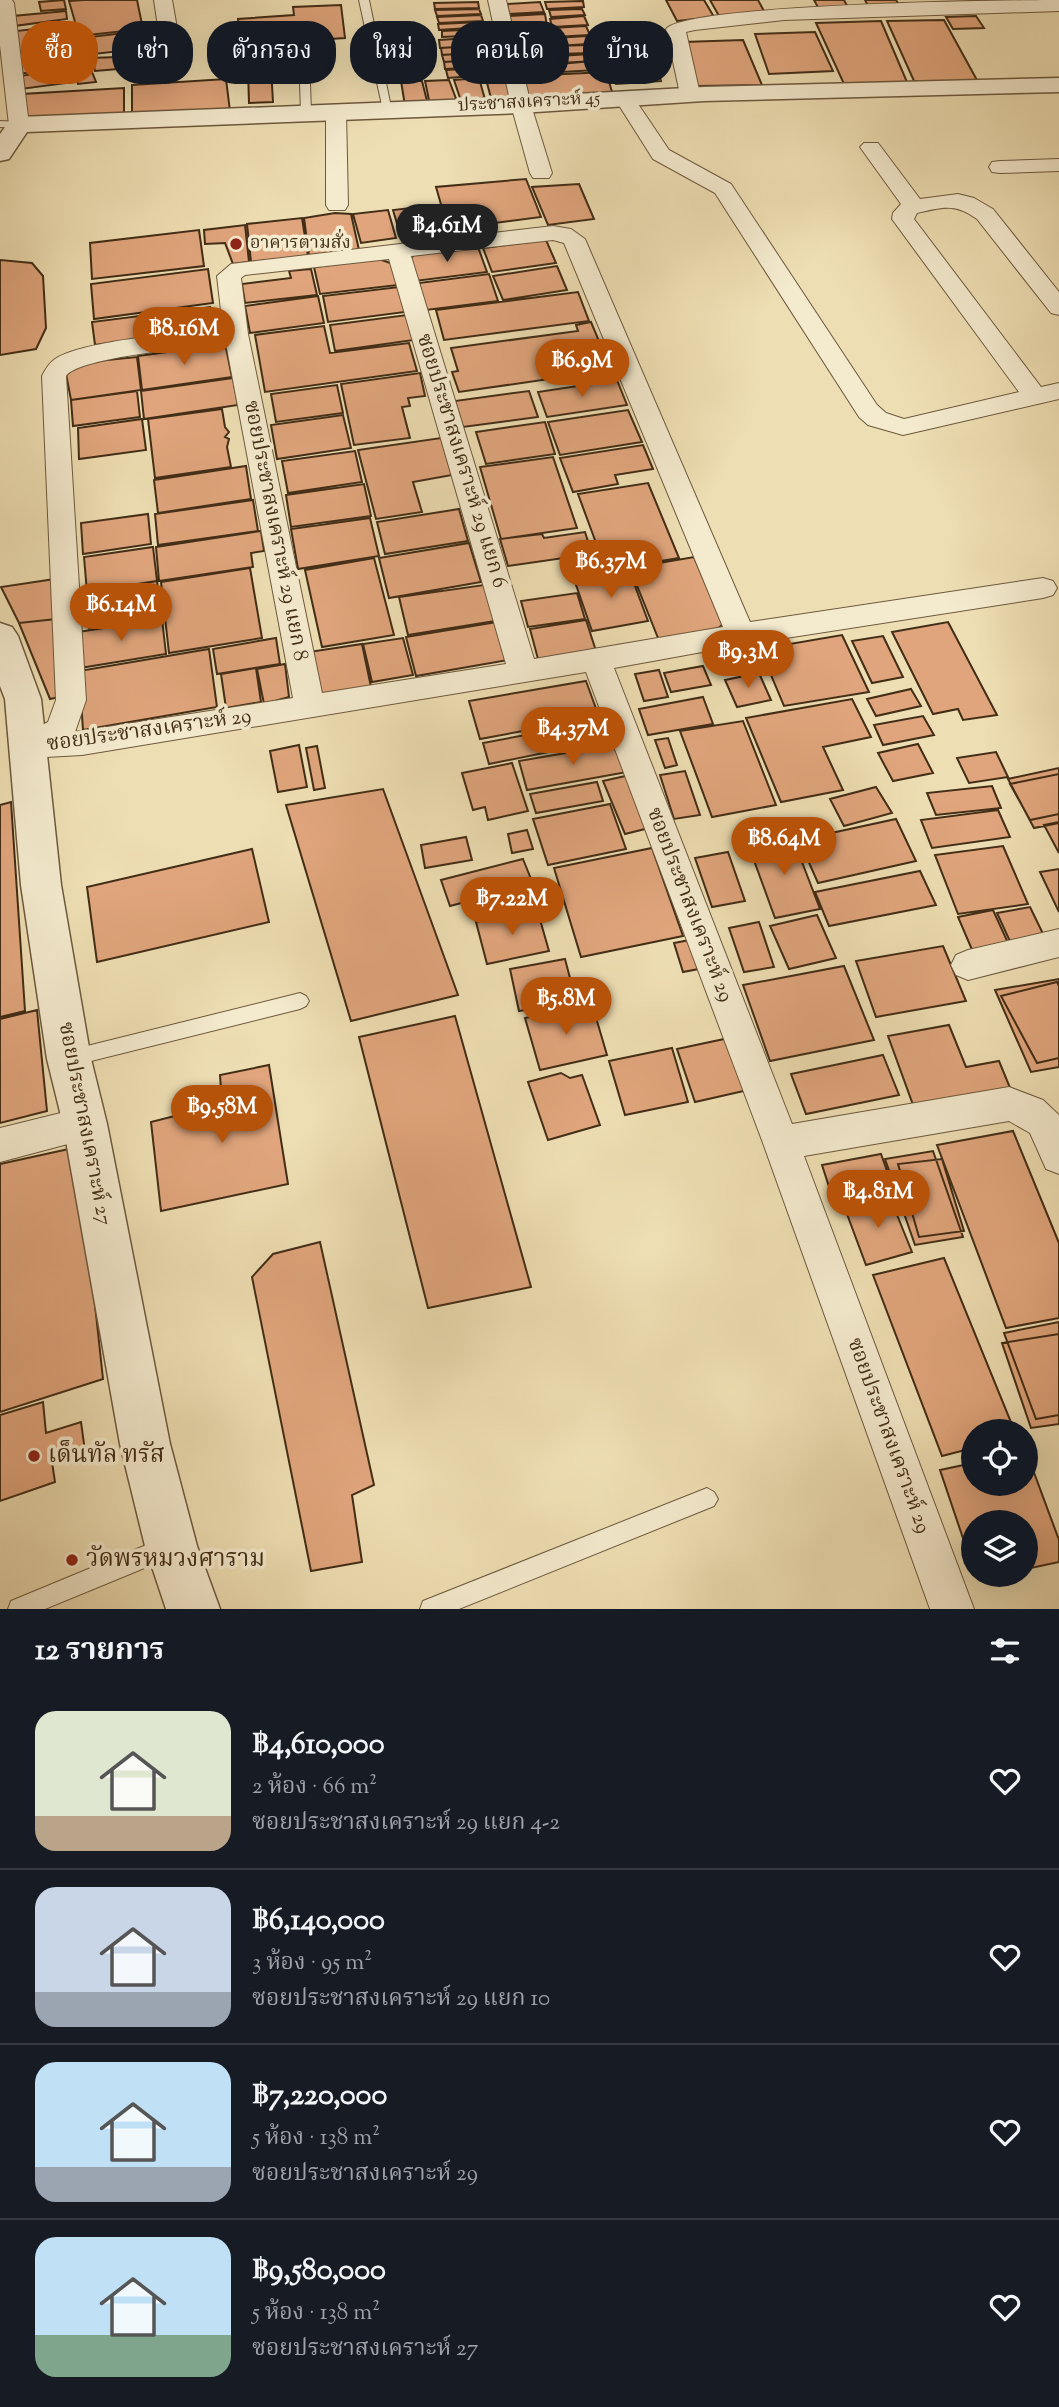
<!DOCTYPE html>
<html lang="th">
<head>
<meta charset="utf-8">
<style>
	body { margin:0; font-family:"Sorts Mill Goudy","Noto Serif Thai",serif; background:#20242c; color:#f1f3f6; height:100vh; display:flex; flex-direction:column; font-size:26px; white-space:nowrap }
	* { box-sizing:border-box; margin:0 }
	p { font-size:23px; color:#9ea1a6 }
	.icon { flex:none; width:38px; height:38px; fill:none; stroke:currentColor; stroke-width:2; stroke-linecap:round; stroke-linejoin:round }
	.map { position:relative; height:1609px; overflow:hidden }
	.panel { display:flex; flex-direction:column; background:#171b24; flex:1 }
	.panel>* { flex:none }
	.hud { position:absolute; left:21px; top:21px; width:700px; height:63px; display:flex; gap:14px }
	.controls { position:absolute; left:961px; top:1419px; display:grid; gap:14px }
	.controls a { display:grid; place-items:center; width:77px; height:77px; border-radius:50%; background:#171b24; box-shadow:0 7px 28px #0002; font-size:35px }
	.price { position:absolute; translate:-50% -60px; padding:0 16px; border-radius:24px; background:#b45309; color:#fff; font-size:23px; line-height:46px; filter:drop-shadow(0 2px 4px #0008) }
	.price::after { content:''; position:absolute; left:50%; top:42px; width:21px; height:16px; margin-left:-10px; background:inherit; clip-path:polygon(0 0,100% 0,50% 100%) }
	.price.selected { background:#222; color:#fff }
	ul { padding:0; list-style:none }
	li { display:flex; align-items:center; gap:21px; height:175px; padding:0 35px }
	li+li { border-top:2px solid #363941 }
	li span { display:grid; place-items:center; flex:none; width:196px; height:140px; border-radius:21px; color:#555 }
	li>.icon { margin-inline-start:auto }
	span .icon { width:84px; height:84px; fill:#fffc; stroke-width:1 }
	li b { font-size:30px }
	h2 { display:flex; justify-content:space-between; align-items:center; height:84px; padding:0 35px; font-size:30px }
	.pill { padding:0 24px; border-radius:28px; background:#171b24; box-shadow:0 7px 28px #0002; font-size:24px; line-height:63px }
	.pill.selected { background:#b45309; color:#fff }
	.map>svg:first-child { display:block }
	.building { fill:#e0a57c; stroke:#422d16; stroke-width:2 }
	.lines { fill:none; stroke-linecap:round; stroke-linejoin:round }
	.service-casing { stroke:#6d593d; stroke-width:2 }
	.minor-casing { stroke:#6d593d; stroke-width:2 }
	.tertiary-casing { stroke:#6d593d; stroke-width:3 }
	.service { fill:#f4eace; fill-rule:evenodd }
	.minor { fill:#f4eace; fill-rule:evenodd }
	.tertiary { fill:#f4eace; fill-rule:evenodd }
	.poi-dot { fill:#8f2418; stroke:#f4eace; stroke-width:2.5 }
	.labels { text-anchor:middle; dominant-baseline:central; stroke-width:7; stroke-linejoin:round; paint-order:stroke }
	.far-street-label { font-size:18px; fill:#422d16; stroke:#f4eace }
	.far-poi-label { font-size:18px; fill:#422d16; stroke:#f4eace; text-anchor:start }
	.street-label { font-size:21px; fill:#422d16; stroke:#f4eace }
	.near-poi-label { font-size:24px; fill:#422d16; stroke:#f4eace; text-anchor:start }
</style>
</head>
<body>
<div class="map">
<svg width="1059" height="1609" viewBox="0 0 1059 1609">
	<rect width="100%" height="100%" fill="#eedeb3"/>
	<filter id="stains"><feTurbulence type="fractalNoise" baseFrequency=".00286" numOctaves="4"/><feColorMatrix values="0 0 0 0 .2 0 0 0 0 .09 0 0 0 0 .02 0 0 0 .5 -.17"/></filter>
	<radialGradient id="worn" r=".72"><stop offset=".6" stop-color="#630" stop-opacity="0"/><stop offset="1" stop-color="#630" stop-opacity=".3"/></radialGradient>
	<path class="building" d="M64,0L66,9L41,11L39,2Z
		M84,0H137L143,29L79,36L69,1Z
		M666,0H704L714,17L677,21Z
		M710,0H758L765,13L719,16Z
		M814,0H844L850,11H820Z
		M865,0H896L901,8L870,10Z
		M583,1L584,7L547,9L545,2Z
		M478,2L479,8L435,9L434,3Z
		M540,2L544,12L509,14L507,4Z
		M341,5L345,38L239,45L238,19L294,15L293,7Z
		M479,9L481,14L437,16L435,10Z
		M582,9L585,15L551,17L549,10Z
		M66,11L67,19L14,26L13,16Z
		M545,14L547,26L513,29L509,16Z
		M481,15L483,21L439,23L437,17Z
		M584,16L588,25L552,27L550,19Z
		M976,16L984,28L953,29L946,17Z
		M944,20L978,82L914,81L887,21Z
		M881,21L907,82L844,84L816,23Z
		M482,22L483,27L439,30L438,24Z
		M68,25L74,53L15,59L8,32Z
		M586,26L590,35L554,37L552,28Z
		M546,28L550,38L512,39L513,30Z
		M483,29L485,35L442,37V31Z
		M815,32L833,71L769,74L755,34Z
		M124,33L130,50L94,54L90,37Z
		M587,36L589,44L556,46L554,38Z
		M151,37L153,48L133,51L131,39Z
		M484,37L487,45L440,48L439,40Z
		M549,39L551,46L514,48L512,40Z
		M743,40L762,85L697,86L684,42Z
		M649,43L661,81L616,84L604,45Z
		M487,45L490,52L442,55L441,48Z
		M589,45L591,53L558,54L555,46Z
		M551,46L553,55L516,57L515,48Z
		M270,47L271,68L248,69L247,49Z
		M490,52L492,59L444,62L442,55Z
		M591,54L594,61L560,63L558,56Z
		M87,55L90,66L54,69L52,58Z
		M553,56L556,62L518,65V58Z
		M116,57L118,69L95,71L92,58Z
		M50,58V70L17,74L16,62Z
		M493,59L496,66L445,69L444,62Z
		M593,61L597,70L561,72L559,64Z
		M554,63L557,71L520,74L519,66Z
		M90,67L96,82L78,84L74,69Z
		M496,67L498,74L448,78L446,70Z
		M271,68L273,102L249,103L248,69Z
		M71,69L74,82L21,89L19,76Z
		M606,72L613,95L528,99L524,76Z
		M510,76L515,101L492,102L486,79Z
		M479,78L486,103L462,104L454,80Z
		M226,79L230,111L132,117V85Z
		M449,80L458,104L430,105L425,81Z
		M401,81H422L428,105L405,106Z
		M124,88V117L26,121L22,94Z
		M526,179L541,217L448,229L436,187Z
		M579,184L594,219L548,225L532,187Z
		M437,205L448,238L403,244L393,210Z
		M388,210L396,238L361,243L353,214Z
		M335,213L351,214L359,250L309,256L304,218Z
		M302,218L308,256L251,262L247,224Z
		M245,225L249,262L233,264L225,243L205,244L204,230Z
		M199,230L204,266L92,279L90,243Z
		M546,240L556,263L492,272L483,248Z
		M478,247L487,272L415,281L409,260L414,255Z
		M379,259L393,264L398,285L320,294L314,267Z
		M0,260L32,263L43,276L46,328L36,349L0,355Z
		M557,266L567,290L503,300L493,276Z
		M208,269L213,303L94,319L91,284Z
		M311,269L317,295L245,303L242,284L291,278L289,271Z
		M489,274L498,301L426,310L419,283Z
		M399,287L405,312L328,322L323,296Z
		M578,292L589,321L444,340L436,310Z
		M318,296L324,323L250,333L245,306Z
		M210,307L214,329L95,345L92,322Z
		M407,315L414,340L335,351L330,325Z
		M591,322L611,370L459,392L452,372L458,371L451,348L578,331L576,325Z
		M324,326L330,353L409,343L417,371L265,392L255,335Z
		M218,345L226,348L232,377L142,390L138,356Z
		M137,357L141,390L71,400L66,374L77,363Z
		M420,373L425,396L408,398L410,406L402,407L410,438L354,445L341,384Z
		M233,378L238,405L144,419L141,391Z
		M617,380L627,405L547,417L538,392Z
		M337,385L343,413L276,422L271,394Z
		M137,391L140,417L73,426L71,400Z
		M529,391L538,417L463,427L455,401Z
		M222,409L225,427L229,432L225,437L229,439L227,447L231,467L155,478L148,419Z
		M628,410L642,442L560,455L548,422Z
		M343,415L351,448L277,459L271,425Z
		M142,419L146,450L79,459L78,428Z
		M545,422L555,454L486,464L476,432Z
		M441,438L452,475L413,482L422,512L376,519L358,450Z
		M643,445L653,469L615,475L618,484L573,492L560,458Z
		M355,451L362,482L288,493L282,461Z
		M553,457L577,528L501,539L480,467Z
		M246,466L251,499L158,513L154,480Z
		M648,483L679,558L606,570L578,494Z
		M364,484L371,516L291,527L286,495Z
		M253,500L258,531L158,545L155,514Z
		M459,509L468,541L385,554L377,522Z
		M148,514L151,544L83,554L81,523Z
		M370,518L379,556L298,569L291,529Z
		M261,531L264,551L251,553L253,567L159,581L156,547Z
		M585,532L592,554L508,566L500,539L542,534L544,538Z
		M469,543L481,582L389,598L379,558Z
		M153,547L157,581L87,592L84,557Z
		M694,557L723,624L712,634L660,643L630,568Z
		M374,558L394,635L322,647L305,570Z
		M250,568L262,638L169,653L161,582Z
		M629,570L648,621L592,631L574,579Z
		M55,579L56,619L19,623L1,587Z
		M157,581L161,617L89,628L87,592Z
		M484,585L495,621L408,635L399,597Z
		M577,593L585,619L528,627L521,601Z
		M56,619L59,697L50,699L19,623Z
		M162,619L166,654L80,668L78,632Z
		M586,620L596,651L538,659L530,629Z
		M497,622L508,660L416,676L406,637Z
		M948,622L997,715L963,720L958,709L933,714L892,632Z
		M842,635L869,692L784,706L760,649Z
		M883,636L903,677L872,683L852,641Z
		M276,638L280,664L217,674L213,649Z
		M403,638L413,675L372,682L363,644Z
		M362,644L371,687L317,696L309,652Z
		M209,649L217,707L83,730L79,671Z
		M285,664L289,697L264,704L257,669Z
		M703,666L711,685L671,692L664,673Z
		M256,668L261,702L226,708L221,674Z
		M659,670L668,697L644,701L635,674Z
		M759,673L771,700L737,707L725,680Z
		M586,681L599,717L480,739L469,701Z
		M911,689L921,706L876,716L867,699Z
		M703,697L713,724L648,735L639,709Z
		M852,699L871,737L823,747L843,790L781,802L746,718Z
		M923,716L934,735L883,745L874,725Z
		M601,721L608,740L489,764L483,743Z
		M743,721L776,805L712,817L680,731Z
		M668,738L677,765L665,768L655,740Z
		M618,744L627,772L527,790L519,761Z
		M918,744L933,773L893,781L878,753Z
		M299,745L307,787L278,792L270,751Z
		M317,746L325,788L314,790L306,748Z
		M996,752L1008,777L969,783L957,758Z
		M512,763L528,811L488,820L485,807L473,810L462,773Z
		M1059,768V823L1034,828L1008,779Z
		M685,771L700,815L674,819L660,775Z
		M1059,774V814L1030,820L1010,784Z
		M630,775L653,827L625,834L603,781Z
		M597,782L603,801L536,813L530,794Z
		M992,786L1001,808L936,815L927,793Z
		M876,787L892,813L844,826L830,799Z
		M383,789L458,995L351,1021L286,805Z
		M11,802L25,1011L0,1017V805Z
		M610,804L626,849L548,865L533,819Z
		M998,810L1010,837L932,848L921,820Z
		M896,819L916,861L818,883L799,840Z
		M1059,822V853L1044,825Z
		M527,830L533,849L512,853L508,834Z
		M792,836L820,909L775,918L748,844Z
		M466,837L472,860L425,868L421,845Z
		M1003,846L1028,904L958,914L935,855Z
		M652,848L683,936L581,957L554,868Z
		M252,849L269,922L97,962L87,887Z
		M728,852L745,901L712,907L695,858Z
		M523,859L533,884L450,906L441,880Z
		M1059,869V912L1040,872Z
		M920,871L936,905L829,926L815,892Z
		M1030,907L1047,942L1013,948L997,913Z
		M537,909L549,951L487,964L476,922Z
		M993,910L1009,945L973,952L958,917Z
		M817,915L836,958L789,969L770,926Z
		M759,922L774,967L744,972L729,928Z
		M695,939L704,968L683,972L674,943Z
		M943,946L966,1001L876,1017L856,961Z
		M565,959L576,1001L519,1011L510,969Z
		M844,966L874,1040L770,1061L743,985Z
		M1059,979V1067L1031,1072L995,990Z
		M1057,982L1059,986V1058L1037,1063L1001,996Z
		M592,1004L607,1055L540,1070L525,1018Z
		M37,1010L47,1111L0,1123V1019Z
		M455,1016L531,1287L428,1308L359,1037Z
		M949,1025L966,1067L999,1061L1013,1095L916,1113L888,1036Z
		M729,1038L748,1090L695,1102L677,1049Z
		M672,1048L688,1102L625,1115L609,1061Z
		M883,1055L899,1095L806,1114L791,1074Z
		M269,1065L288,1184L161,1211L151,1122L222,1104L220,1075Z
		M561,1073L570,1078L582,1075L600,1125L548,1140L528,1082Z
		M1013,1131L1059,1243V1318L1006,1328L937,1145Z
		M78,1147L103,1379L0,1412V1164Z
		M933,1151L963,1237L915,1245L885,1159Z
		M881,1154L893,1188L833,1199L822,1165Z
		M942,1159L964,1231L919,1237L898,1164Z
		M889,1195L912,1252L866,1265L844,1206Z
		M320,1242L374,1485L352,1495L362,1562L311,1571L252,1277L273,1254Z
		M944,1258L1015,1432H973V1448L942,1456L873,1275Z
		M1059,1322V1415L1036,1419L1004,1333Z
		M1059,1334V1424L1031,1428L1002,1343Z
		M43,1402L46,1433L81,1422L85,1451L52,1462L55,1482L0,1501V1415Z
		M1026,1451L1059,1540V1562L1026,1569V1522H973V1568L940,1470L973,1463V1484H1026Z"/>
	<g class="lines">
		<g class="service-casing">
			<path id="service" d="M359,0H369L392,112L383,110Z
				M304,51L309,54L311,113L306,116L301,113L299,54Z
				M0,121L19,122L24,125L19,128L0,127Z
				M300,993L306,996L309,1001L306,1006L300,1009L71,1066L65,1064L62,1058L65,1052L71,1050Z
				M707,1488L714,1492L718,1499L714,1506L459,1609H420L423,1601Z
				M168,1536L176,1539L179,1547L176,1555L45,1609H8L11,1601Z"/>
		</g>
		<g class="minor-casing">
			<path id="minor" d="M0,0H12L14,3L29,125L26,129H12L9,125L0,45Z
				M154,0H172L185,73L182,77H168L165,73Z
				M488,0H506L531,105L552,173L549,178H533L530,173L511,105Z
				M1059,0V11L784,20L695,30L686,32L700,94L697,98H683L680,94L666,29C686,4 1009,0 1059,0Z
				M625,93L632,95L669,150L731,184L877,405L886,413L904,419L1019,392L892,219L893,213L901,204L860,147L864,143H878L920,199L958,194L974,198L993,209L1059,292V315L1051,313L977,219C955,203 943,207 917,213L914,219L1041,387L1059,383V399L903,435L868,425L859,417L715,193L653,159L615,99L618,95Z
				M336,106L343,108L346,112L348,205L345,210H329L326,205V112L329,108Z
				M1059,159V171L1000,173L992,172L989,167L992,162L1000,161Z
				M553,226L571,229L585,239L750,622L1043,578L1053,581L1057,588L1053,595L1043,598L741,645L614,668L792,1124L1009,1087L1043,1100L1059,1115V1174L1046,1169L1030,1133L1009,1121L804,1156L974,1609H930L763,1143L586,672L82,755L28,758L17,754L13,746L17,738L48,722L56,700L42,376C45,370 49,363 55,359C84,340 185,333 223,328L217,276L231,264ZM553,240L564,243L723,627L534,659L411,256ZM389,259L506,664L322,693L248,334L241,278L245,275ZM226,343L293,698L75,732L86,700L66,376C78,357 199,347 226,343Z
				M1059,929V957L968,980L956,975L951,965L956,955L968,950Z
				M85,1107L98,1112L103,1124L98,1136L0,1162V1128Z"/>
		</g>
		<g class="tertiary-casing">
			<path id="tertiary" d="M1059,78V92L704,101L521,113L27,132L9,159L0,161V134L10,120L19,117L521,97L704,87Z
				M0,623L12,627L18,636L41,699L61,885L91,1059L107,1124L170,1444L197,1546L220,1609H166L145,1546L120,1444L63,1124L47,1059L21,885L5,699L0,686Z"/>
		</g>
		<use href="#service" class="service"/>
		<use href="#minor" class="minor"/>
		<use href="#tertiary" class="tertiary"/>
	</g>
	<g class="poi-dot">
		<circle cx="236" cy="244" r="7"/>
		<circle cx="34" cy="1456" r="7"/>
		<circle cx="72" cy="1560" r="7"/>
	</g>
	<g class="labels">
		<g class="far-street-label">
			<text transform="translate(529 103) rotate(-3)">ประชาสงเคราะห์ 45</text>
		</g>
		<g class="far-poi-label">
			<text x="250" y="244">อาคารตามสั่ง</text>
		</g>
		<g class="street-label">
			<text transform="translate(461 461) rotate(73)">ซอยประชาสงเคราะห์ 29 แยก 6</text>
			<text transform="translate(275 531) rotate(79)">ซอยประชาสงเคราะห์ 29 แยก 8</text>
			<text transform="translate(149 731) rotate(-8)">ซอยประชาสงเคราะห์ 29</text>
			<text transform="translate(689 905) rotate(69)">ซอยประชาสงเคราะห์ 29</text>
			<text transform="translate(84 1124) rotate(79)">ซอยประชาสงเคราะห์ 27</text>
			<text transform="translate(888 1436) rotate(70)">ซอยประชาสงเคราะห์ 29</text>
		</g>
		<g class="near-poi-label">
			<text x="48" y="1456">เด็นทัล ทรัส</text>
			<text x="86" y="1560">วัดพรหมวงศาราม</text>
		</g>
	</g>
	<rect width="100%" height="100%" filter="url(#stains)"/>
	<rect width="100%" height="100%" fill="url(#worn)"/>
</svg>
<div class="controls">
<a><svg class="icon" aria-label="locate" viewBox="0 0 24 24"><circle cx="12" cy="12" r="6"/><path d="M12 2v4M12 18v4M2 12h4M18 12h4"/></svg></a>
<a><svg class="icon" aria-label="layers" viewBox="0 0 24 24"><path d="M12 4l9 5-9 5-9-5zM3 14l9 5 9-5"/></svg></a>
</div>
<b class="price selected" style="left:447px;top:264px">฿4.61M</b>
<b class="price" style="left:184px;top:367px">฿8.16M</b>
<b class="price" style="left:582px;top:399px">฿6.9M</b>
<b class="price" style="left:611px;top:600px">฿6.37M</b>
<b class="price" style="left:121px;top:643px">฿6.14M</b>
<b class="price" style="left:748px;top:690px">฿9.3M</b>
<b class="price" style="left:573px;top:767px">฿4.37M</b>
<b class="price" style="left:784px;top:877px">฿8.64M</b>
<b class="price" style="left:512px;top:937px">฿7.22M</b>
<b class="price" style="left:566px;top:1037px">฿5.8M</b>
<b class="price" style="left:222px;top:1145px">฿9.58M</b>
<b class="price" style="left:878px;top:1230px">฿4.81M</b>
<div class="hud">
<a class="pill selected">ซื้อ</a>
<a class="pill">เช่า</a>
<a class="pill">ตัวกรอง</a>
<a class="pill">ใหม่</a>
<a class="pill">คอนโด</a>
<a class="pill">บ้าน</a>
</div>
</div>
<section class="panel">
<h2>12 รายการ<svg class="icon" aria-label="filters" viewBox="0 0 24 24"><path d="M4 7h16M4 17h16"/><circle cx="9" cy="7" r="2"/><circle cx="15" cy="17" r="2"/></svg></h2>
<ul>
<li><span style="background:linear-gradient(#dfe7d0 75%,#b9a48a 0)"><svg class="icon" aria-label="home" viewBox="0 0 24 24"><path d="M3 11l9-7 9 7M6 9v11h12V9"/></svg></span><div><b>฿4,610,000</b><p>2 ห้อง · 66 m²</p><p>ซอยประชาสงเคราะห์ 29 แยก 4-2</p></div><svg class="icon" aria-label="heart" viewBox="0 0 24 24"><path d="M12 20l-8-8c-3-5 5-10 8-4 3-6 11-1 8 4z"/></svg></li>
<li><span style="background:linear-gradient(#c9d6e8 75%,#9aa5b1 0)"><svg class="icon" aria-label="home" viewBox="0 0 24 24"><path d="M3 11l9-7 9 7M6 9v11h12V9"/></svg></span><div><b>฿6,140,000</b><p>3 ห้อง · 95 m²</p><p>ซอยประชาสงเคราะห์ 29 แยก 10</p></div><svg class="icon" aria-label="heart" viewBox="0 0 24 24"><path d="M12 20l-8-8c-3-5 5-10 8-4 3-6 11-1 8 4z"/></svg></li>
<li><span style="background:linear-gradient(#bfe0f5 75%,#9aa5b1 0)"><svg class="icon" aria-label="home" viewBox="0 0 24 24"><path d="M3 11l9-7 9 7M6 9v11h12V9"/></svg></span><div><b>฿7,220,000</b><p>5 ห้อง · 138 m²</p><p>ซอยประชาสงเคราะห์ 29</p></div><svg class="icon" aria-label="heart" viewBox="0 0 24 24"><path d="M12 20l-8-8c-3-5 5-10 8-4 3-6 11-1 8 4z"/></svg></li>
<li><span style="background:linear-gradient(#bfe0f5 70%,#7fa58c 0)"><svg class="icon" aria-label="home" viewBox="0 0 24 24"><path d="M3 11l9-7 9 7M6 9v11h12V9"/></svg></span><div><b>฿9,580,000</b><p>5 ห้อง · 138 m²</p><p>ซอยประชาสงเคราะห์ 27</p></div><svg class="icon" aria-label="heart" viewBox="0 0 24 24"><path d="M12 20l-8-8c-3-5 5-10 8-4 3-6 11-1 8 4z"/></svg></li>
</ul>
</section>
</body>
</html>
